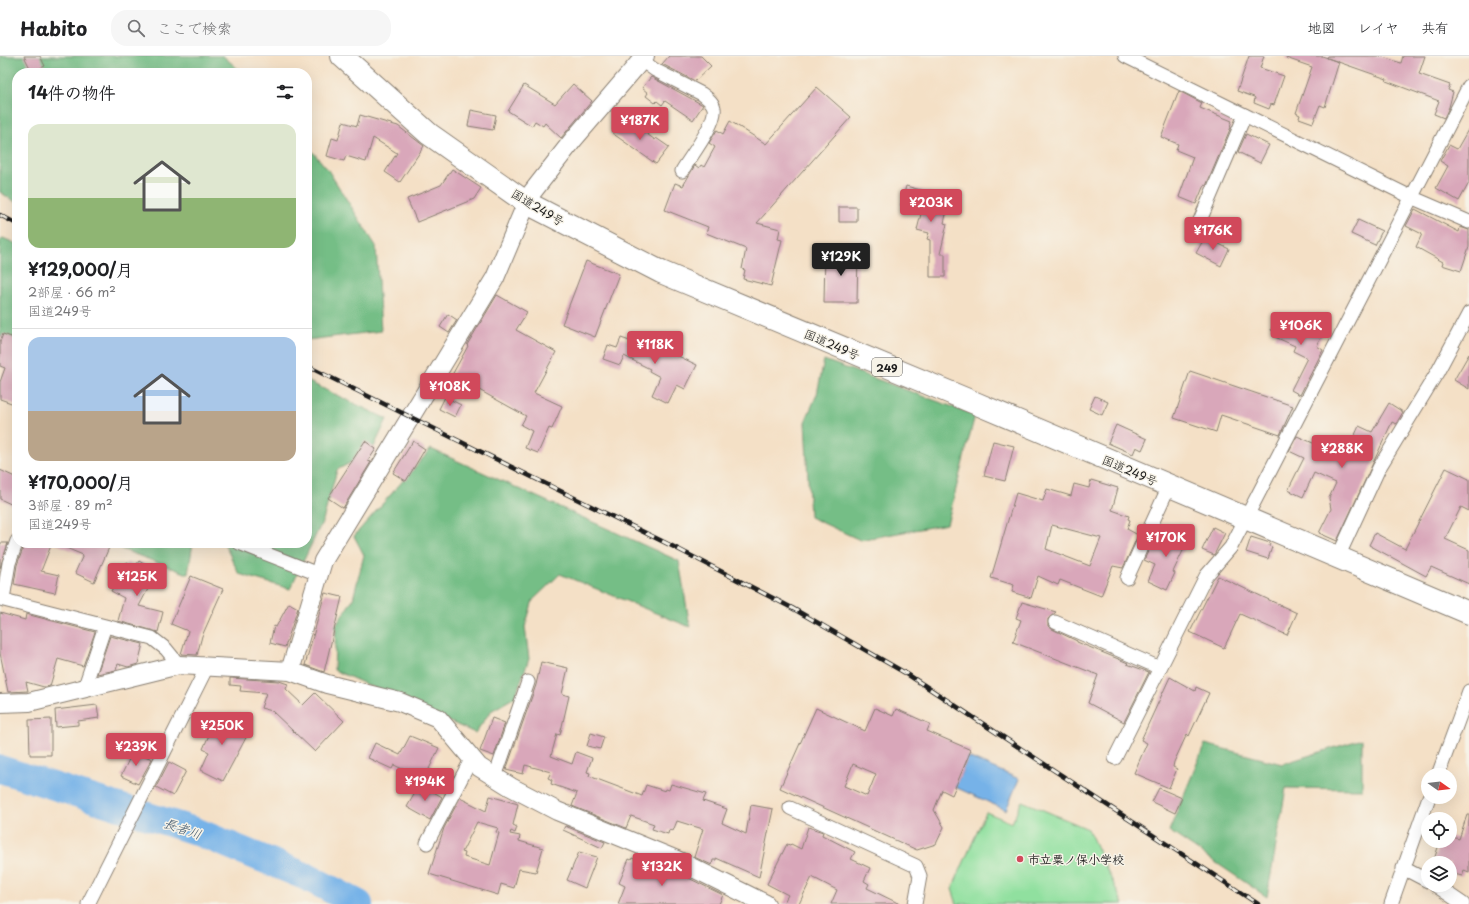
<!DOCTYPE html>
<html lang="ja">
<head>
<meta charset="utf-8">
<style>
	body { margin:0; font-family:"Playpen Sans","Klee One",sans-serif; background:#f6f6f6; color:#202124; height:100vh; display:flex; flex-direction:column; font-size:15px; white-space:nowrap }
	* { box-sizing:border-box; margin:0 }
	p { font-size:13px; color:#757577 }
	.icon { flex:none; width:22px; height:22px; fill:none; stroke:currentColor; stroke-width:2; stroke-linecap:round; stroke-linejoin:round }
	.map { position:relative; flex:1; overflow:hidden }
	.side { position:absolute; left:12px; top:12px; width:300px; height:480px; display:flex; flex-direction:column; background:#fff; border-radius:16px; box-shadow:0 4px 16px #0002 }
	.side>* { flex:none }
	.needle { width:26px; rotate:104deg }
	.fabs { position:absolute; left:1421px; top:712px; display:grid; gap:8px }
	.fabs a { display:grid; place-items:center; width:36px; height:36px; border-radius:50%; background:#fff; box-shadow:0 4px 16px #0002; font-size:20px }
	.price { position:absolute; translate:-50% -34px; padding:0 9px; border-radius:4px; background:#d1495b; color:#fff; font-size:13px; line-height:26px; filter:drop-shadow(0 1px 2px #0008) }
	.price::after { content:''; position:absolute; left:50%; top:24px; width:12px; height:9px; margin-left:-6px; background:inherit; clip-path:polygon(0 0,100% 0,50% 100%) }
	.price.current { background:#222; color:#fff }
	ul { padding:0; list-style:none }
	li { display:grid; align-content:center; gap:8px; height:212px; padding:0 16px }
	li+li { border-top:1px solid #e0e0e0 }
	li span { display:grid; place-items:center; height:124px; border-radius:12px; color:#555 }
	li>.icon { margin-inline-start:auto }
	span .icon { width:72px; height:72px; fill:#fffc; stroke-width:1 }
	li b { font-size:17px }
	h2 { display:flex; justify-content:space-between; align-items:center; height:48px; padding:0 16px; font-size:17px }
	header { display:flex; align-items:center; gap:24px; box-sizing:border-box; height:56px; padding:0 20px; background:#fff; border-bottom:1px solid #e0e0e0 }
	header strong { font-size:19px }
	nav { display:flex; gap:22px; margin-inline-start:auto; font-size:14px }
	.search { width:280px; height:36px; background:#f6f6f6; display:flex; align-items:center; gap:10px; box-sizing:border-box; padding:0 14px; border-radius:16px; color:#757577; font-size:15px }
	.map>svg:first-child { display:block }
	.green { fill:#90e09f; stroke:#567e5e }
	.forest { fill:#74be86; stroke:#486d51 }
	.water { fill:#76b2e8; stroke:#496782 }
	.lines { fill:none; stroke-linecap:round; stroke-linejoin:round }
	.river { stroke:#76b2e8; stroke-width:28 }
	.building { fill:#d9a7ba; fill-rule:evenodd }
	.street-casing { stroke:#887e71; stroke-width:15 }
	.secondary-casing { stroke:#887e71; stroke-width:20 }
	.highway-casing { stroke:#887e71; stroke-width:24 }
	.street { stroke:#fff; stroke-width:13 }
	.secondary { stroke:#fff; stroke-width:18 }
	.highway { stroke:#fff; stroke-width:22 }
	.rail-casing { stroke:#1c1c1c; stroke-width:4.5 }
	.rail { stroke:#f7f3e8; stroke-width:3; stroke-dasharray:9; stroke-linecap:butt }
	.poi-dot { fill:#d1495b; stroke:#f7f3e8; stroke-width:1.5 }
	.labels { text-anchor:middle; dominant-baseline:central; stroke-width:3; stroke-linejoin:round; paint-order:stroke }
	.shield { fill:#f7f3e8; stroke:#5e5c59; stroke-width:1 }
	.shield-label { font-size:11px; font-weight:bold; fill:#1c1c1c }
	.street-label { font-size:12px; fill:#1c1c1c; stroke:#f7f3e8 }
	.poi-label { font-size:12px; font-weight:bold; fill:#1c1c1c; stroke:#f7f3e8; text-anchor:start }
	.water-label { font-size:13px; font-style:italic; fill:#40586e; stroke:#f7f3e8 }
</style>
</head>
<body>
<header>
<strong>Habito</strong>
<div class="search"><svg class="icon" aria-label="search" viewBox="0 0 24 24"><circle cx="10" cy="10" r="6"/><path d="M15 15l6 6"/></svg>ここで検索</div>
<nav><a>地図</a><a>レイヤ</a><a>共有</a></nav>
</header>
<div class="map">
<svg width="1469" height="848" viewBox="0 0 1469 848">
	<rect width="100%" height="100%" fill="#f7f3e8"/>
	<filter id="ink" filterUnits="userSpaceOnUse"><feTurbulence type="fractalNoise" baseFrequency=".025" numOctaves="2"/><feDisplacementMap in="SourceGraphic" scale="8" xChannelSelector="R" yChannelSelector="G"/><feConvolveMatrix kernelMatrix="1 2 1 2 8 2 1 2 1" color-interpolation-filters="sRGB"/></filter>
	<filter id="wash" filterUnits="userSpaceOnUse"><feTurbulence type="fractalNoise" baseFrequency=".012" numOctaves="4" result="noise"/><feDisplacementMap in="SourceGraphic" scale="16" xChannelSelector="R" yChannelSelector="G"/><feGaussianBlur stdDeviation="0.9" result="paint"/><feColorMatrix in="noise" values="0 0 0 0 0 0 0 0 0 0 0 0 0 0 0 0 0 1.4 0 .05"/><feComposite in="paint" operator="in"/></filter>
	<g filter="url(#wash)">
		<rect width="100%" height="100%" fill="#f4e0c6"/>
		<path class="green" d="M1022,745L1088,773L1123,848H957L952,833L986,756L1012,767Z"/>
		<path class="forest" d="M0,0H223L243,17H17V147L0,136Z
			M307,89L328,114L376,190L381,275L307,284Z
			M3,182L17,188V282L0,280V184Z
			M824,304L975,359L947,468L860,484L810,461L805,366L817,338Z
			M307,325L387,363L372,395L337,414L323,464L290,533L239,518L224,487H307Z
			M431,393L679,505L690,571L560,518L533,544L525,571L529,603L515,641L491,655L475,677L334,614L336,569L353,543L364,499L354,480Z
			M106,487H193L188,518L113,490Z
			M1362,683V733L1286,732L1267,841L1169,775L1205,688L1282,708Z"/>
		<path class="water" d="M968,701L1019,723L1006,754L955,731Z"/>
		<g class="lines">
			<path class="river" d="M0,713L195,775L307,821L359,848"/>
		</g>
		<g id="blocks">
			<path class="building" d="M24,0H40L45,10L32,16Z
				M669,0H701L711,10L695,25L662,8Z
				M1249,0H1264L1260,12L1284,20L1274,49L1271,48L1269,53L1254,47L1255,42L1254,41L1237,35Z
				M1287,0H1322L1339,6L1325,51L1320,49L1313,67L1299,62L1300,59L1296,57L1312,11L1286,2Z
				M1328,0H1380L1401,7L1403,0H1425L1419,18L1450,29L1448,34L1453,36L1449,51L1444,62L1434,58L1439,45L1386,25L1387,23L1327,2Z
				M651,21L703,49L693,64L665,45L662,49L657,45L655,47L646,40L648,37L642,32Z
				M573,28L592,45L561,82L545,67L543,70L535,65L532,70L508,55L524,29L555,48Z
				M817,31L851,61L757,167L780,173L778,183L782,184L771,230L743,223L745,214L742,213L746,193L706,177L708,171L665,154L675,127L683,130L695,109L699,112L701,109L704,111L715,91L709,87L717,74L723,78L730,65L766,88Z
				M1179,35L1202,47L1200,52L1232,65L1230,70L1231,71L1206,130L1204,129L1196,148L1179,141L1193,101L1176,94L1178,88L1161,81Z
				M471,54L496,59L493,74L468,70Z
				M360,59L398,70L424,90L400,126L385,116L397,97L373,82L366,106L346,100L344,105L327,100L332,82L338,84L343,66L357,70Z
				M623,61L651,81L655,84L656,82L669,91L656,108L612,77Z
				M1469,72V127L1459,145L1436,132L1448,110L1440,105L1449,89L1457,93Z
				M1246,78L1269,89L1260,107L1238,96Z
				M452,113L481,132L474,143L417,166L407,143L441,129Z
				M906,130L950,142L944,167L947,168L940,198H945V221H930V184L927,183L929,177L917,174L922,154L901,149Z
				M839,151H857V166H839Z
				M1415,153L1459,176L1460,171L1469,174V191L1461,215L1442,209L1443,206L1416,191L1422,178L1406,170Z
				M1358,164L1382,175L1375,189L1351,178Z
				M1205,181L1229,193L1221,210L1196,197Z
				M825,194L858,195L857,247H824Z
				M586,205L619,218L595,281L562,268Z
				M497,239L527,256L516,274L556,296L534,337L562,350L552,373L549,372L538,397L525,392L532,375L521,369L526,360L452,319L468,290L467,289Z
				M448,258L457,264L449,277L440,271Z
				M1278,259L1304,272L1307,267L1324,275L1317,290L1323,294L1300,339L1291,334L1307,302L1293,295L1295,290L1275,281L1277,277L1271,274Z
				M3,278L17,283V349L0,343V326L5,312L0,310V286Z
				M621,282L647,291L649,286L697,309L685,333L677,329L668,347L652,339L660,321L649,315L650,313L624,300L620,309L603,303L608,289L617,292Z
				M1469,298V333L1454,324Z
				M1190,315L1293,350L1280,379L1221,359L1216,376L1174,362Z
				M1095,340L1108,346L1102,359L1089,353Z
				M445,341L461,349L455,361L439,353Z
				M1389,347L1403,356L1396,368L1392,366L1337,485L1319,477L1331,453L1329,442L1336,427L1314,417L1303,441L1288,434L1304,402L1289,395L1297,380L1345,401L1359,370L1372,376Z
				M1116,369L1147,383L1142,394L1136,391L1133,398L1108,387Z
				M365,385L376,393L368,405L371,406L343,452L328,442Z
				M413,385L425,393L406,425L393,417Z
				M993,385L1014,390L1005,425L984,420Z
				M1446,412L1469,423V455L1461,451L1445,483L1469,494V528L1431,511L1426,520L1369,489L1375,477L1405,493Z
				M0,414L17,422V451L0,443Z
				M1091,424L1118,432L1112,454L1129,460L1128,463L1130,464L1127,473L1138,479L1123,512L1113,510L1101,540L1060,524L1058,529L1038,520L1031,542L1012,536L1014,529L991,522L1016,437L1043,445L1047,433L1071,440L1074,428L1089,432ZM1052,469L1101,482L1090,510L1046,493Z
				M1213,471L1225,477L1214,499L1202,494Z
				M1169,472L1189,482L1173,516L1175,517L1167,534L1148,525L1155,509L1144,504L1153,485L1158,487L1160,483L1164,485Z
				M1251,481L1270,487L1269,490L1272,491L1268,503L1246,496Z
				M0,487H8L0,512Z
				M25,487H52L41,515L59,519L55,537L14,528L17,509Z
				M54,487H111L94,526L75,517L83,499Z
				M139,505L157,516L139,550L163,556L158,576L118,565L124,542L111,535L127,506L135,511Z
				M191,520L223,533L202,580L197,599L181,598L188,575L171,568Z
				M1218,520L1297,557L1287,579L1240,558L1224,592L1190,576Z
				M325,537L342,541L324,616L305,609Z
				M1022,546L1056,556L1048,563V570L1052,573L1077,585V586L1128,607L1127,608L1149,616L1124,666L1088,647L1098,619L1013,586L1021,564L1016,562Z
				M289,547L298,552L285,591L270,587L274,570L276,571Z
				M0,557L25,564L26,558L95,576L83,610L58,603L50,630L44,631L26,626L28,635L8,636L0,597Z
				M110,580L143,588L138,608L128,611L118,608L116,614L97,618Z
				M541,606L568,612L562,638L569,640L560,679L557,678L551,700L572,708L576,696L592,702L587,716L590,717L589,720L642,740L646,729L665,735L666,733L669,734L671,728L706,738L703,745L727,753L722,767L746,778L751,749L773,753L759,821L716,802V804H713L712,809L694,801L703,773L677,765L673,775L669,774L668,778L652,773L654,768L631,760L626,772L572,750L577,737L551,728L552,724L548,722L551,716L525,709L523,718L506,714L536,629Z
				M1170,621L1195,635L1196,631L1209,637L1189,680L1187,678L1174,706L1173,711L1177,713L1169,732L1134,717L1147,687L1141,684Z
				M230,622L279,625L288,628L286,633L303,649L315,637L344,665L315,696L272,655L261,652L266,637L240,635L241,630L230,629Z
				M97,649L99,662L78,665V669L56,671L55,654Z
				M816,652L865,675L875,652L893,660L896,653L930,668L927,675L971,694L952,739L942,734L934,754L944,771L936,788L917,794L780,732ZM853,708L876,718L867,740L844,730Z
				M213,658L249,676L223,725L201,714L209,696L203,693L209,679L203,677Z
				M492,662L505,667L494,700L480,695Z
				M51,663V699H30L29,664Z
				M591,677L604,681L600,693L587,690Z
				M410,680L439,692L429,713L434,715L427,730L413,723L415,719L394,709L392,713L368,702L375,687L400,699Z
				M133,695L152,703L138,728L121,720Z
				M169,706L186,715L173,740L156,731Z
				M420,728L442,741L430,764L407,751Z
				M1159,732L1182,742L1175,757L1152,746Z
				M490,740L518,748L513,769L517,771L515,777L511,775L510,778L520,780L519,785L543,792L536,816L519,813L514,832L501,828L498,839L429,818L444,772L460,742L486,755ZM477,766L498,772L496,776L499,777L490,809L464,801L465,797L462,796Z
				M1467,759H1469V816L1464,814L1462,820L1450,817V807H1433L1440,785H1450V780L1459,783Z
				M565,770L605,786L602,792L563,774Z
				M808,771L823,776L822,779L855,796L851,803L870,812L864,825L869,828L867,832L900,848H831L837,834L812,821L799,848H783L788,839L767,828L787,788L790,789L791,788L801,793Z
				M579,796L597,801L585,832L567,824Z
				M632,802L668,817L670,813L723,839L719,848H618L625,830L619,827L629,803L631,804Z"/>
		</g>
	</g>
	<g filter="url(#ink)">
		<use href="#blocks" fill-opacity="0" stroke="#887e71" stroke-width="1"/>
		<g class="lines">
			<g class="street-casing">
				<path id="street" d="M1125,0L1411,141L1469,166
					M641,4L655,14L702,38C707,42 713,46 714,52C717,67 690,101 682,115
					M1198,169L1245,59
					M239,487L318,518
					M1338,501L1379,412L1438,315L1469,257
					M1127,522L1169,430
					M0,543L152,582L166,593L179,609
					M3,543L9,507L17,485
					M1055,566L1160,612
					M84,633L105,570
					M1115,702L1206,520L1231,491L1469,30
					M1438,719L1469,635
					M495,721L528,626
					M790,752L916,810L920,820L915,848
					M427,787L472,702
					M1403,812L1428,825
					M1435,829L1463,848
					M88,848L207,611
					M1391,848L1429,741"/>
			</g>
			<g class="secondary-casing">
				<path id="secondary" d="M290,615L323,505L495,222L530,139L573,84L645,0
					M0,647L29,646L179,609L290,615L327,628L400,646L438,662L479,711L511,731L557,755L677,804L766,848"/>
			</g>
			<g class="highway-casing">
				<path id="highway" d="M342,0L429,78L527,147L661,216L975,347L1469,557"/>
			</g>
			<use href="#street" class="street"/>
			<use href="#secondary" class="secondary"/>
			<use href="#highway" class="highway"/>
			<g class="rail-casing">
				<path id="rail" d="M0,159L17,168
					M307,310L674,491L792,552L907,618L1258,848"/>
			</g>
			<use href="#rail" class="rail"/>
		</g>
	</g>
	<circle class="poi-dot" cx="1020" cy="803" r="4"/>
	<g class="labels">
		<rect class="shield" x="872" y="302" width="30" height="18" rx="3"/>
		<g class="shield-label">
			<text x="887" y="311">249</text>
		</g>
		<g class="street-label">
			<text transform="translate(538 151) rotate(31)">国道249号</text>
			<text transform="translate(832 288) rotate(23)">国道249号</text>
			<text transform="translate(1130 414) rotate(23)">国道249号</text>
		</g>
		<g class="poi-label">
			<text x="1028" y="803">市立粟ノ保小学校</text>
		</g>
		<g class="water-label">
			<text transform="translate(183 772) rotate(19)">長者川</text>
		</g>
	</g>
</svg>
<div class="fabs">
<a><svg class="needle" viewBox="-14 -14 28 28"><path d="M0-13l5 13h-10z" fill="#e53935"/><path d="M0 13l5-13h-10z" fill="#757577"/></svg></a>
<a><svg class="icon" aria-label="locate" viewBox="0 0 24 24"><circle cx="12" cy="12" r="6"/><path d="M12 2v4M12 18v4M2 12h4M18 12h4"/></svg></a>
<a><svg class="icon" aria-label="layers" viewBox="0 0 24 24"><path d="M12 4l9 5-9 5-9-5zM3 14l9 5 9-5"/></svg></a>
</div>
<b class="price" style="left:640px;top:85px">¥187K</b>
<b class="price" style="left:931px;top:167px">¥203K</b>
<b class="price" style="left:1213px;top:195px">¥176K</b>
<b class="price current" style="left:841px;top:221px">¥129K</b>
<b class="price" style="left:1301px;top:290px">¥106K</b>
<b class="price" style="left:655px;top:309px">¥118K</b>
<b class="price" style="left:450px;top:351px">¥108K</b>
<b class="price" style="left:1342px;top:413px">¥288K</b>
<b class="price" style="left:1166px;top:502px">¥170K</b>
<b class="price" style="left:137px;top:541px">¥125K</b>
<b class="price" style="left:222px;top:690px">¥250K</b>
<b class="price" style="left:136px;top:711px">¥239K</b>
<b class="price" style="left:425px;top:746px">¥194K</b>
<b class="price" style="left:662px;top:831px">¥132K</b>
<section class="side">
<h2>14件の物件<svg class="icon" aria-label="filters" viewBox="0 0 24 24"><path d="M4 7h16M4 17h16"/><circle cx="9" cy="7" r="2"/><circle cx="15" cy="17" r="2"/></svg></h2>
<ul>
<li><span style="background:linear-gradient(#dfe7d0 60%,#8fb573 0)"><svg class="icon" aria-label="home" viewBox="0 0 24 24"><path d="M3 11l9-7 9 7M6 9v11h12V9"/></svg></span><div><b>¥129,000/月</b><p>2部屋 · 66 m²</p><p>国道249号</p></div></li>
<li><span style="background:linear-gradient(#a9c7e8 60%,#b9a48a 0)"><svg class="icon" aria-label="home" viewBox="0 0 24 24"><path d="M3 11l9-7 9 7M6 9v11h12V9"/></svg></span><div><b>¥170,000/月</b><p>3部屋 · 89 m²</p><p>国道249号</p></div></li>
</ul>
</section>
</div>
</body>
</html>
